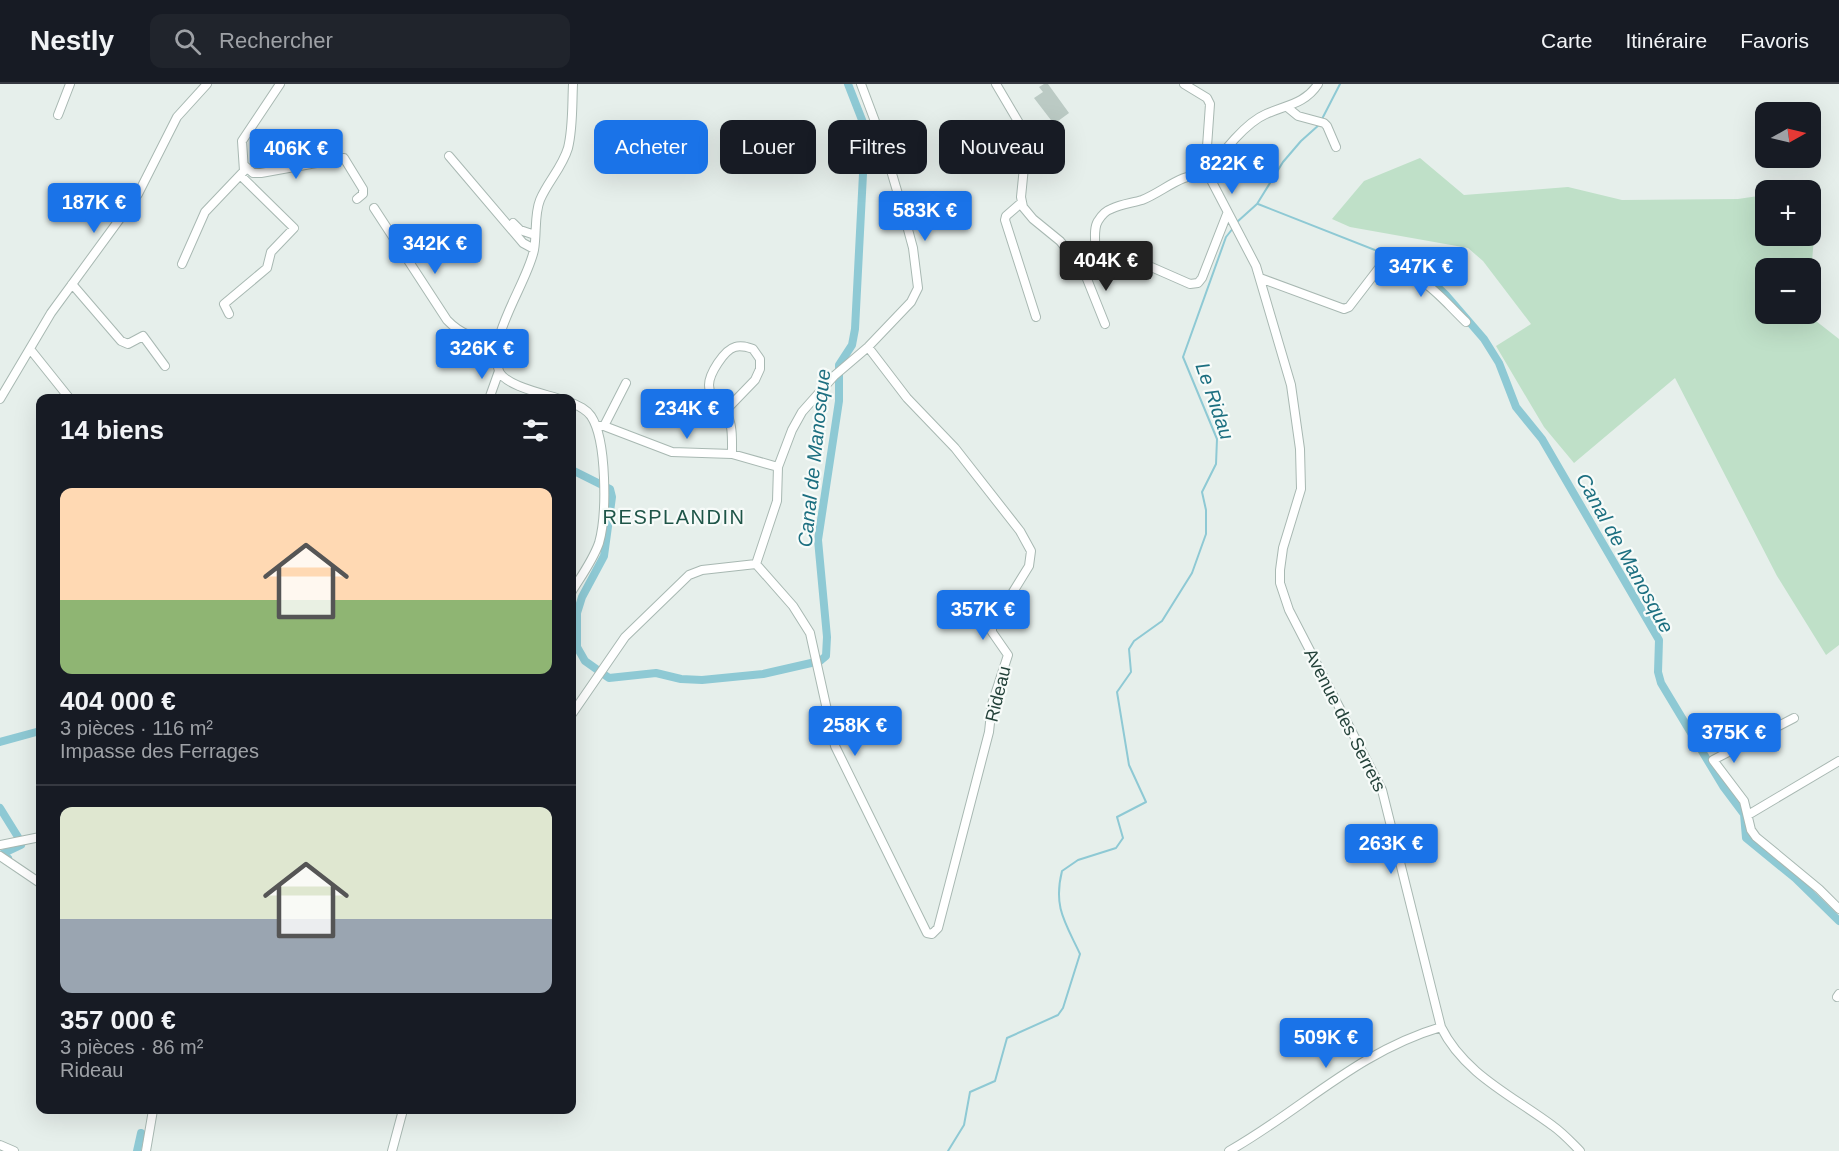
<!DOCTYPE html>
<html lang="fr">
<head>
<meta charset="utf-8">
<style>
	body { margin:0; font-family:Arial,sans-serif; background:#20242c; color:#f1f3f6; height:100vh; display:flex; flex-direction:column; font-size:22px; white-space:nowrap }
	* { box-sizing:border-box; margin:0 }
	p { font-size:20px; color:#9ea1a6 }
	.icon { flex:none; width:33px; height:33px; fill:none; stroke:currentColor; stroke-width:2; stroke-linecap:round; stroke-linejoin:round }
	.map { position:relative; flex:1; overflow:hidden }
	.details { position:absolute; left:36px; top:310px; width:540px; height:720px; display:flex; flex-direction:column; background:#171b24; border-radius:12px; box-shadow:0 6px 24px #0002 }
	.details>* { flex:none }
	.top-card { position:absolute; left:594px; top:36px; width:570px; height:54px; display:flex; gap:12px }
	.needle { width:39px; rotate:82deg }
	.tools { position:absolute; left:1755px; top:18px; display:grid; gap:12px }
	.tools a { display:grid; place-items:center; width:66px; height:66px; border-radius:12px; background:#171b24; box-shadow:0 6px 24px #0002; font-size:30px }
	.price { position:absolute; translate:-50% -51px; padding:0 14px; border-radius:6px; background:#1a73e8; color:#fff; font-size:20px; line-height:39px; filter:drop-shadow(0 2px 3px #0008) }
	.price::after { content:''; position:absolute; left:50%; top:36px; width:18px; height:14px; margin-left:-9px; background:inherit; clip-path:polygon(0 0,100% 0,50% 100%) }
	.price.active { background:#222; color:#fff }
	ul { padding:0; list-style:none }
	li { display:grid; align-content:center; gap:12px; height:318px; padding:0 24px }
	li+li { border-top:2px solid #363941 }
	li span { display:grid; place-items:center; height:186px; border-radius:12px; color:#555 }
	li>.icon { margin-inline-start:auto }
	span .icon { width:108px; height:108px; fill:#fffc; stroke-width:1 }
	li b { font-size:26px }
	h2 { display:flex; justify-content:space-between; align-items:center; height:72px; padding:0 24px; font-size:26px }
	.tag { padding:0 21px; border-radius:12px; background:#171b24; box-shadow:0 6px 24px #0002; font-size:21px; line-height:54px }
	.tag.active { background:#1a73e8; color:#fff }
	header { display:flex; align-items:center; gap:36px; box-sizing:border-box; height:84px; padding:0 30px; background:#171b24; border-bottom:2px solid #363941 }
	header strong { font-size:28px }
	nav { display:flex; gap:33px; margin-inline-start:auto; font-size:21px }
	.search { width:420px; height:54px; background:#20242c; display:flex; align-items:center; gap:15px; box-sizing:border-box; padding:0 21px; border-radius:12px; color:#9ea1a6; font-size:22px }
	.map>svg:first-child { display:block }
	.green { fill:#bfe0c8 }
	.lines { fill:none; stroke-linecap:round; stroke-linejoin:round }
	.stream { stroke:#8ec9d4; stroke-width:2 }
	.canal { stroke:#8ec9d4; stroke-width:8 }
	.building { fill:#bbcac4 }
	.minor-casing { stroke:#a8b8b2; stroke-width:10 }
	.minor { stroke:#fff; stroke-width:8 }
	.labels { text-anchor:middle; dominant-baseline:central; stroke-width:4.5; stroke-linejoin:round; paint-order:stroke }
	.street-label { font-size:18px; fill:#24423a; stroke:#f7fbf9 }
	.water-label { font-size:20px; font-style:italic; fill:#1c6f80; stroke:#f7fbf9 }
	.neighbourhood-label { font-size:20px; letter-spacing:1.5px; fill:#1f5548; stroke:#f7fbf9 }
</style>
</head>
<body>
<header>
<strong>Nestly</strong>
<div class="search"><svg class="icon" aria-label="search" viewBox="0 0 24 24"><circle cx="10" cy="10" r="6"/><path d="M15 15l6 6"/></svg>Rechercher</div>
<nav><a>Carte</a><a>Itinéraire</a><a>Favoris</a></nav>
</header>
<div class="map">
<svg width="1839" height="1067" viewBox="0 0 1839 1067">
	<rect width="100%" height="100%" fill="#e6efeb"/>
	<path class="green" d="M1420,74L1464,111L1568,103L1622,116L1738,115L1765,111L1766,152H1810V106H1795L1818,103L1811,190L1810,184H1766V230H1807L1839,255V561L1826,571L1777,492L1675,294L1574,379L1544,343L1496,262L1531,240L1483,177L1468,164L1350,143L1332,135L1364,97Z"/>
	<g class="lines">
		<path class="stream" d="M1322,35L1340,0
			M1258,120L1390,172
			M1237,138L1257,120L1283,78L1301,57L1320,40
			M948,1067L964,1041L970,1008L995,997L1007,954L1058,931L1063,924L1080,870C1065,838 1053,823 1062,787L1078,776L1116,764L1123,754L1117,733L1146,718L1129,681L1117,608L1131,588L1129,565L1134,557L1162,537L1192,489L1206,450V426L1202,408L1216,380L1217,355L1183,273L1226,153L1234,143"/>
		<path class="canal" d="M1410,176L1446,211L1484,255L1499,279L1516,323L1542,355L1659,556L1658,588L1661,599L1723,702L1744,730L1746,754L1795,794L1839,837
			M572,386L610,405L612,413L604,472L582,513L577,529V563L585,577L609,594L656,589L681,595L702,596L763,590L820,577L826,572L827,553L818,456L839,317V281L852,261L855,245L865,51L864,41L848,0
			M0,658L40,647
			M0,724L18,753
			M8,774L2,770L21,761
			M137,1067L141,1049"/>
	</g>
	<path class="building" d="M1044,0H1048L1069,29L1054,40L1034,14L1043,8L1039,3Z"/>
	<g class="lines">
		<g class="minor-casing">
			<path id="minor" d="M861,0L882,56L903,127L913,164L918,204L911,218L868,263L834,292L802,328L792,346L778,383L777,417L756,480L793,522L810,549L835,662L927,849L932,850L938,844L989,648L992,620L1008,571L992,548V542L1029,482L1031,467L1020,447L955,364L907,314L868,263
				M996,0L1019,39L1026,63L1021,113L1023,123L1033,135L1060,157L1083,185C1105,182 1089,151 1098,137C1101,132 1105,127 1111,125C1121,120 1132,119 1142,116C1163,108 1182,88 1205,91
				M1184,0L1207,14L1210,20L1205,91L1210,94L1256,182L1291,301L1300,365L1301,405L1283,464L1280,486V499L1289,526L1382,706L1441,943C1464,990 1513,1012 1553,1042C1563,1049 1571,1058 1580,1067
				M1287,23L1298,32L1324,39L1327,42L1336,63
				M58,31L70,0
				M449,72L523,159L534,165
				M245,82L253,89H261L344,74L363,105V110L357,115
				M1211,88C1220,69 1247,38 1266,30C1286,21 1305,20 1318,0
				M1021,119L1006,132L1005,136L1036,233
				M374,124L447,236C462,252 478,255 498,258
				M513,139L520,146L535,151
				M182,180L205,128L244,87L242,57L280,0
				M1149,182L1190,200L1198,199L1202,194L1227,130
				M1083,185L1105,240
				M1260,194L1344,225L1349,223L1379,184C1423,187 1436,209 1466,238
				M72,200L121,257L128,260L143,252L165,282
				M229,230L224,220L267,184L271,168L294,144L241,92
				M30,265L70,315
				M0,315L51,229L138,110L177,33L207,0
				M489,315L499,287
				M560,315C545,310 505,302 499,287C486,253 527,200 534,166C537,149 534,131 540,116C548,97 562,84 568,64C573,44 572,21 573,0
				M572,319C579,322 586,325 591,332C607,356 607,431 599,459C593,476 582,491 572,507
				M726,326L755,296L760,285V275L753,265C747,263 741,261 735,263C724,266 709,290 709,301C709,314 721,318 726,328C733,340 732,356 732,370
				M596,342H604L672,368L732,370L778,383
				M604,342L626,299
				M572,630L625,553L689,491L702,486L756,480
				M1794,634L1713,676L1744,717L1751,746L1756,753L1819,805L1839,825
				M1748,731L1839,677
				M0,761L40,753
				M0,772L40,799
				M1837,913L1839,910
				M0,1061L14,1067
				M146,1067L153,1026
				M392,1067L403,1026
				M1229,1067C1303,1025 1357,968 1441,943"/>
		</g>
		<use href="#minor" class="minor"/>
	</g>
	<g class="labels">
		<g class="street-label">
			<text transform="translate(998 610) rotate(-76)">Rideau</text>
			<text transform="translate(1345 636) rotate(63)">Avenue des Serrets</text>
		</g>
		<g class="water-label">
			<text transform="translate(1215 317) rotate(71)">Le Ridau</text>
			<text transform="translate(814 374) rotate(-84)">Canal de Manosque</text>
			<text transform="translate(1625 469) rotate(61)">Canal de Manosque</text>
		</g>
		<g class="neighbourhood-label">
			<text x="674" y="433">RESPLANDIN</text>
		</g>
	</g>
</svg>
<div class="tools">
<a><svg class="needle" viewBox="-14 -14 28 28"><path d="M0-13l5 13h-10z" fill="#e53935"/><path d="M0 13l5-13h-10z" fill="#9ea1a6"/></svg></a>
<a>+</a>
<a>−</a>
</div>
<b class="price" style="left:296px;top:96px">406K €</b>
<b class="price" style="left:1232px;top:111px">822K €</b>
<b class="price" style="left:94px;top:150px">187K €</b>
<b class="price" style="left:925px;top:158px">583K €</b>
<b class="price" style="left:435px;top:191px">342K €</b>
<b class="price active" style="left:1106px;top:208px">404K €</b>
<b class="price" style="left:1421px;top:214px">347K €</b>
<b class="price" style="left:482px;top:296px">326K €</b>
<b class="price" style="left:687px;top:356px">234K €</b>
<b class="price" style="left:983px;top:557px">357K €</b>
<b class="price" style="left:855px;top:673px">258K €</b>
<b class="price" style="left:1734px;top:680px">375K €</b>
<b class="price" style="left:1391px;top:791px">263K €</b>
<b class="price" style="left:1326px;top:985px">509K €</b>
<div class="top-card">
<a class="tag active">Acheter</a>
<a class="tag">Louer</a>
<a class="tag">Filtres</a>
<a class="tag">Nouveau</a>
</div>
<section class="details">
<h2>14 biens<svg class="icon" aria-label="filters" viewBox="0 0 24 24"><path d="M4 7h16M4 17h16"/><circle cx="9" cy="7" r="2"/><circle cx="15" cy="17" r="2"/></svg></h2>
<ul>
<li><span style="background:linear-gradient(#ffd9b3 60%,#8fb573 0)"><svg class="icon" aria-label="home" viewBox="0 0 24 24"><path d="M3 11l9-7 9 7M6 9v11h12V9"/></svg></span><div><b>404 000 €</b><p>3 pièces · 116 m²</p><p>Impasse des Ferrages</p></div></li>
<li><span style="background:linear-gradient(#dfe7d0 60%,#9aa5b1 0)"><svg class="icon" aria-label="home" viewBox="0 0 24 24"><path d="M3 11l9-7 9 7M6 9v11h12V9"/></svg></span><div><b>357 000 €</b><p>3 pièces · 86 m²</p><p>Rideau</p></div></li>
</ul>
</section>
</div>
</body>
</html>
